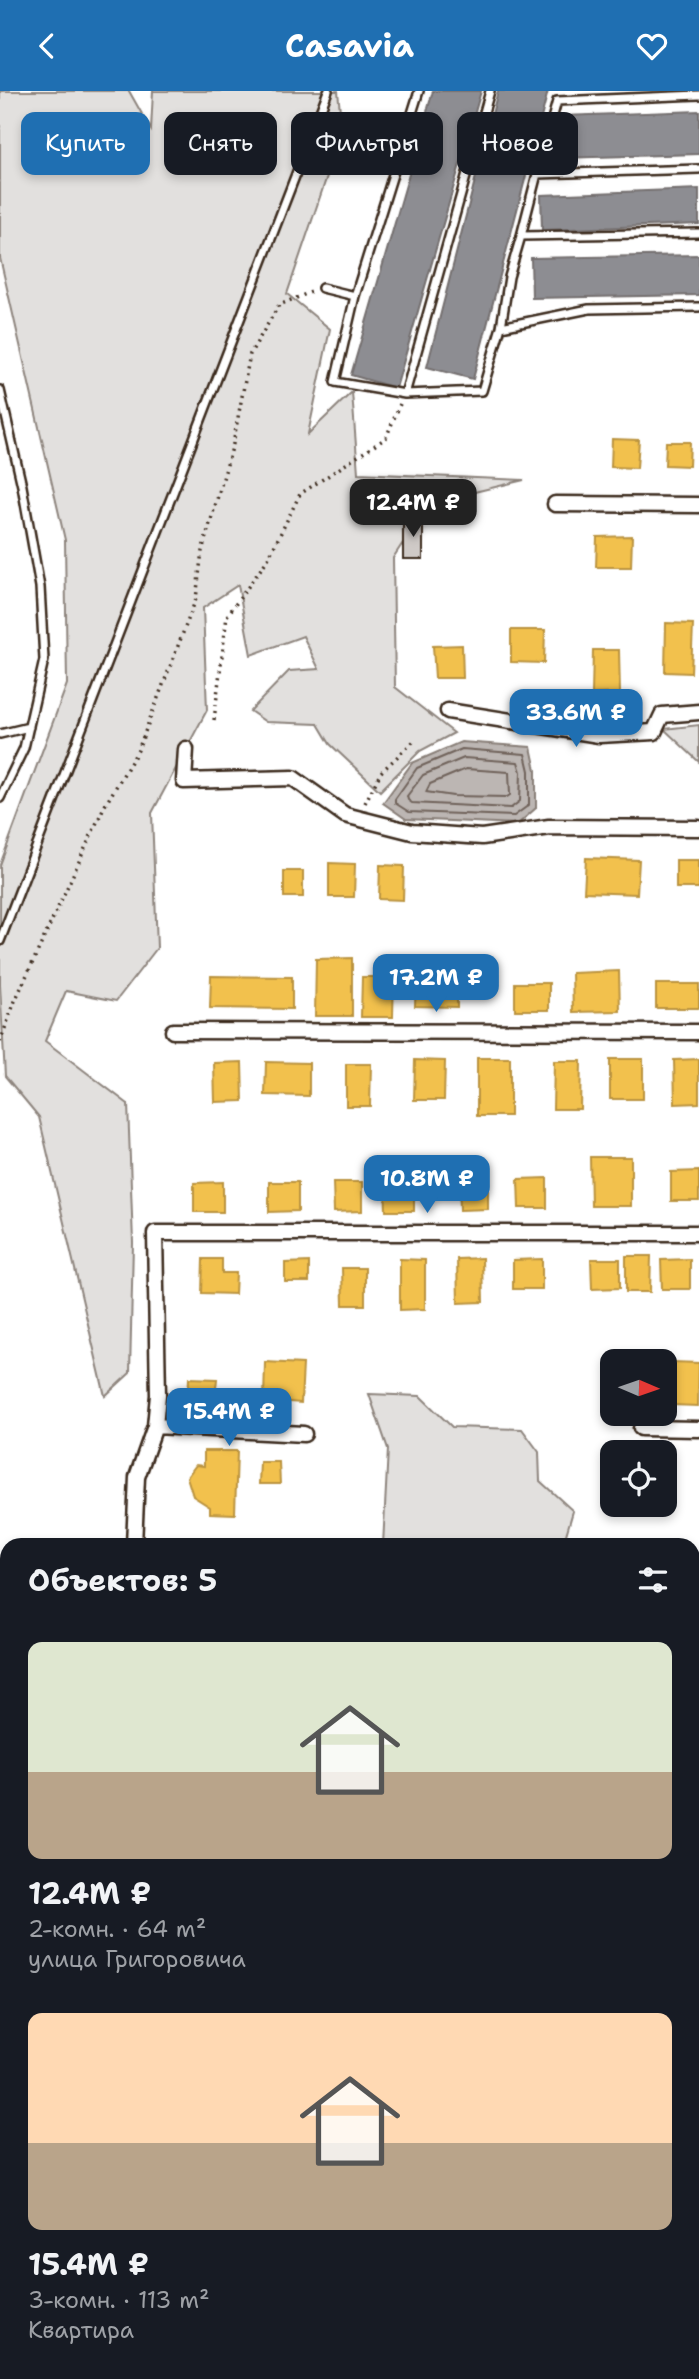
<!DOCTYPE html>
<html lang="ru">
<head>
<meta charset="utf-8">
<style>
	body { margin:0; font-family:"Shantell Sans",sans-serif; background:#242831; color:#f1f3f6; height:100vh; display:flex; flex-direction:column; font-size:26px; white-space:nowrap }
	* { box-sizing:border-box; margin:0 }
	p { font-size:23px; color:#9ea1a6 }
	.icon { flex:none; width:38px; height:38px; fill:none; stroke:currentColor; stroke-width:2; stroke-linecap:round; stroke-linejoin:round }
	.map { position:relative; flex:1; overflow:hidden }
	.details { position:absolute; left:0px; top:1447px; width:700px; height:842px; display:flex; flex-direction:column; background:#171b24; border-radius:21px 21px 0 0; box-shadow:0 4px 10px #0003 }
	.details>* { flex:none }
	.top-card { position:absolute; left:21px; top:21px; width:658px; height:63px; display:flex; gap:14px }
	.needle { width:46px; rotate:92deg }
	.buttons { position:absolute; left:600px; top:1258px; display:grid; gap:14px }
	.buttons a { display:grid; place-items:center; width:77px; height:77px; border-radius:14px; background:#171b24; box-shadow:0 4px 10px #0003; font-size:35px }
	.price { position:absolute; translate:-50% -60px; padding:0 16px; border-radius:14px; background:#1f6fb2; color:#fff; font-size:23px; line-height:46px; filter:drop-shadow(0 2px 4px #0008) }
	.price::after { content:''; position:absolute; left:50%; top:42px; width:21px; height:16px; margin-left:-10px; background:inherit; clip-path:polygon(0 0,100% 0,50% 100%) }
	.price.active { background:#222; color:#fff }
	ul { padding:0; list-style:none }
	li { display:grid; align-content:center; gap:14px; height:371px; padding:0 28px }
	li span { display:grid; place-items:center; height:217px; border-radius:14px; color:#555 }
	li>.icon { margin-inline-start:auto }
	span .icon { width:126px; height:126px; fill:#fffc; stroke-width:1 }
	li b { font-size:30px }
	h2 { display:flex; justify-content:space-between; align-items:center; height:84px; padding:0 28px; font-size:30px }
	.tag { padding:0 24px; border-radius:14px; background:#171b24; box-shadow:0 4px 10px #0003; font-size:24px; line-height:63px }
	.tag.active { background:#1f6fb2; color:#fff }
	header { display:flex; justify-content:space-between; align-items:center; height:91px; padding:0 28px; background:#1f6fb2; color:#fff; font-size:32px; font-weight:700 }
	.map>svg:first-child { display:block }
	.green { fill:#e2e0de; stroke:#8e857e; stroke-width:2 }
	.water { fill:#bcb6b3; stroke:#887e77; stroke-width:2 }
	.homes { fill:#f2c14e; stroke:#bb9440; stroke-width:2 }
	.health { fill:#e377a8; stroke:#b1607f; stroke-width:2 }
	.industry { fill:#8d8d92; stroke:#746f6f; stroke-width:2 }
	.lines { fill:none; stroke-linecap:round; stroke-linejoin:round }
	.shore { stroke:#6f625a; stroke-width:2 }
	.building { fill:#cfcac7; stroke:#3b2a1e; stroke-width:2 }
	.service-casing { stroke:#3b2a1e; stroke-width:12 }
	.minor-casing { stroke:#3b2a1e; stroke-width:19 }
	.path { stroke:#3b2a1e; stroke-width:3.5; stroke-dasharray:2 5; stroke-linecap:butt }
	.service { stroke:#fff; stroke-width:7 }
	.minor { stroke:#fff; stroke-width:14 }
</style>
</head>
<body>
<header><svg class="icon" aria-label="back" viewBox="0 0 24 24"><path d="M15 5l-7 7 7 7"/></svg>Casavia<svg class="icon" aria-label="heart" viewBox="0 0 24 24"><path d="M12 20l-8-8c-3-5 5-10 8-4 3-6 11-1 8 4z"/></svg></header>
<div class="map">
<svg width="699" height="2288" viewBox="0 0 699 2288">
	<rect width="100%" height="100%" fill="#fff"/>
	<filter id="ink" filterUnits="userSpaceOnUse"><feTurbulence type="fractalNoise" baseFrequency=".0143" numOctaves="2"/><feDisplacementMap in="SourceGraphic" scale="14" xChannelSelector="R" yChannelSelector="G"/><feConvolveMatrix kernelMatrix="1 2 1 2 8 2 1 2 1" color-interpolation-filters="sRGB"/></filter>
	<g filter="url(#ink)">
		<path class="green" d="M0,0H129L151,39L153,0H338L342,41L287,203L330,238L308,343L352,301L358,382L524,389L429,412L393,467L395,596L454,642L420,660L380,700L330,653L318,633L266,631L250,620L289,580L319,578L303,545L251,564L238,494L203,517L207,619L152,722L157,857L116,910L66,900L45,950L128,1013L133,1152L130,1282L105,1305L39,1026L5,985L0,894V774L67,593L65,449L0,167Z
			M699,634V671L664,638Z
			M369,1303L420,1305L452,1336L522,1338L539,1361L540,1390L573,1420L563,1454H383L388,1358Z"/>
		<path class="water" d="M461,651L531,656L536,679V717L518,733L406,728L383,712L412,672Z"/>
		<path class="homes" d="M612,348L639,349L637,377L611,376Z
			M666,351H690L689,375L665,374Z
			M632,445L631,476H596L597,446Z
			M666,532L693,533L691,582L665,581Z
			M511,539H545L544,572L511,571Z
			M462,554L463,587H435L433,555Z
			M593,559H619L620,602L592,603Z
			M586,767L639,769L637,803L584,801Z
			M676,769H699V797H676Z
			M329,772L355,773L354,806H329Z
			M380,774L404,775L403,809L379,808Z
			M284,780H303V806H284Z
			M352,867V925H315L316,868Z
			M619,880L620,920L573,921L572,882Z
			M211,885L292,886V918L210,917Z
			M362,886H394L393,926H361Z
			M416,886L457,887V916L415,915Z
			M515,892H549V919H515Z
			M656,893H699V917H656Z
			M477,967H510V1025H477Z
			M610,968H643V1008H610Z
			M699,968V1012L675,1013L674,969Z
			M415,969L445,970L444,1009H414Z
			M554,970H581L580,1018H553Z
			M242,971L243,1010L215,1011L214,972Z
			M266,971L309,972V1005L265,1004Z
			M346,973H371L370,1015H346Z
			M590,1066H631V1115H591Z
			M699,1080V1110H671V1081Z
			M547,1087V1117H519L518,1088Z
			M459,1089H488V1118L460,1119Z
			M414,1090V1120H386L385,1091Z
			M223,1091V1121H194V1092Z
			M269,1091H298V1120L269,1121Z
			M333,1091H362V1120L334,1121Z
			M626,1165H651L650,1201H626Z
			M482,1167L483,1211L458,1212L457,1168Z
			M203,1168H222V1182H236L235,1203L202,1202Z
			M400,1168L425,1169V1218L400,1219Z
			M542,1168V1198H513V1169Z
			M591,1168H620V1197L592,1198Z
			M690,1168V1198H662L661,1169Z
			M309,1171V1191H285V1172Z
			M342,1177H365V1214H343Z
			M265,1271L303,1273L301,1312L264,1309Z
			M672,1271L699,1272L698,1315L671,1314Z
			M189,1287L217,1288L215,1307L188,1306Z
			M204,1360H237L235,1423L210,1422V1416L193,1405L187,1386L196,1374L204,1375Z
			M649,1361H671V1382H665V1362Z
			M260,1371H279L280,1393H259Z
			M693,1766H699V1796H693Z
			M693,2068H699V2096H693Z
			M204,2282H237V2288H204Z
			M337,2282H369V2288H337Z
			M441,2282H473V2288H441Z
			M533,2282H565V2288H533Z
			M635,2282H667V2288H635Z"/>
		<path class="health" d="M96,2282H151V2288H96Z"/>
		<path class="industry" d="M433,0H481L396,297L351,284Z
			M498,0H548L473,288L427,276Z
			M699,20V63L559,67L563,25Z
			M699,98V133L542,139L541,104Z
			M699,164V204L532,207L531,167Z
			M0,1494L7,1498V1527L0,1523Z
			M0,1550L7,1554V1602L0,1598Z
			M0,1629L7,1633V1683L0,1679Z
			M0,1702L7,1706V1769L0,1782Z
			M7,1820V1865L0,1877V1832Z
			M7,1915V2015L0,2029V1928Z"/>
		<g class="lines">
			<path class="shore" d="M462,658L525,663L529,680V714L514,725L409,721L395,712V708L417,677Z
				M464,667L518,671L521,681L520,710L511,717L412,712L408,709L407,705L423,684Z
				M466,678L509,681L510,704L507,706L453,705L426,701L430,693Z"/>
		</g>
		<path class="building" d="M403,427H423V468H403Z"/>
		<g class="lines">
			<g class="service-casing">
				<path id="service" d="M419,0L355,205L335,291L405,303L482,300L501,236L589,218L699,216
					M699,4L557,10L537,83L699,78
					M537,83L521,145L699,142
					M322,197L355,205
					M501,236L509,186L521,145
					M0,299L22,395L40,496L44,569L24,657L0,707
					M405,303L490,0
					M0,643L29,636
					M0,850L328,0
					M0,1538L7,1541"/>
			</g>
			<g class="minor-casing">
				<path id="minor" d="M555,413L699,414
					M448,620L599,644L654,641L662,624L699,621
					M186,658L184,690L293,687L345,724L412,741L482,746L549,736L699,737
					M173,940L699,941
					M155,1335L304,1343
					M641,1337L699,1338
					M134,1454L137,1386L155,1335L158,1304L155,1142H699
					M693,1735H699
					M693,1941H699
					M693,2138H699
					M0,2215L7,2193"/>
			</g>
			<path class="path" d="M214,629L227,525L268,468L300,403L386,347L400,313
				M365,712L381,681L415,649
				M0,951L15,910L104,716L138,659L196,508L202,460L233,353L250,263L279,214L311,201"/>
			<use href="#service" class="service"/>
			<use href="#minor" class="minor"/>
		</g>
	</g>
</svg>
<div class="buttons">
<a><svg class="needle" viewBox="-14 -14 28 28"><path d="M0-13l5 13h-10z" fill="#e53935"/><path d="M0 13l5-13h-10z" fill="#9ea1a6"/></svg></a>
<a><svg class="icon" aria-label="locate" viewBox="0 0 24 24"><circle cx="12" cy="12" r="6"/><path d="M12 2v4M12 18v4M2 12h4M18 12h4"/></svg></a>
</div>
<b class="price active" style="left:413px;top:448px">12.4M ₽</b>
<b class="price" style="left:576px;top:658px">33.6M ₽</b>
<b class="price" style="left:436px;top:923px">17.2M ₽</b>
<b class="price" style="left:427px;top:1124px">10.8M ₽</b>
<b class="price" style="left:229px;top:1357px">15.4M ₽</b>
<div class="top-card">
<a class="tag active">Купить</a>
<a class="tag">Снять</a>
<a class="tag">Фильтры</a>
<a class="tag">Новое</a>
</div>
<section class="details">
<h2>Объектов: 5<svg class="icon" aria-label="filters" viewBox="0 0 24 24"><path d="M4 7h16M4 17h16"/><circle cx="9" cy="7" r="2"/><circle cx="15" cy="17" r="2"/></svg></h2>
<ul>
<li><span style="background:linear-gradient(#dfe7d0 60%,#b9a48a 0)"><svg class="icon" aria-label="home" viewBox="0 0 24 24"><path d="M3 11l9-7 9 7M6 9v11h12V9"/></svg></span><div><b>12.4M ₽</b><p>2-комн. · 64 m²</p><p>улица Григоровича</p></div></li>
<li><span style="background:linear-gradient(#ffd9b3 60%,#b9a48a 0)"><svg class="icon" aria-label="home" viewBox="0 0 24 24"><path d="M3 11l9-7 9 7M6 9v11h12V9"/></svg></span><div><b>15.4M ₽</b><p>3-комн. · 113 m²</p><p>Квартира</p></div></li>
</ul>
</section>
</div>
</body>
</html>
